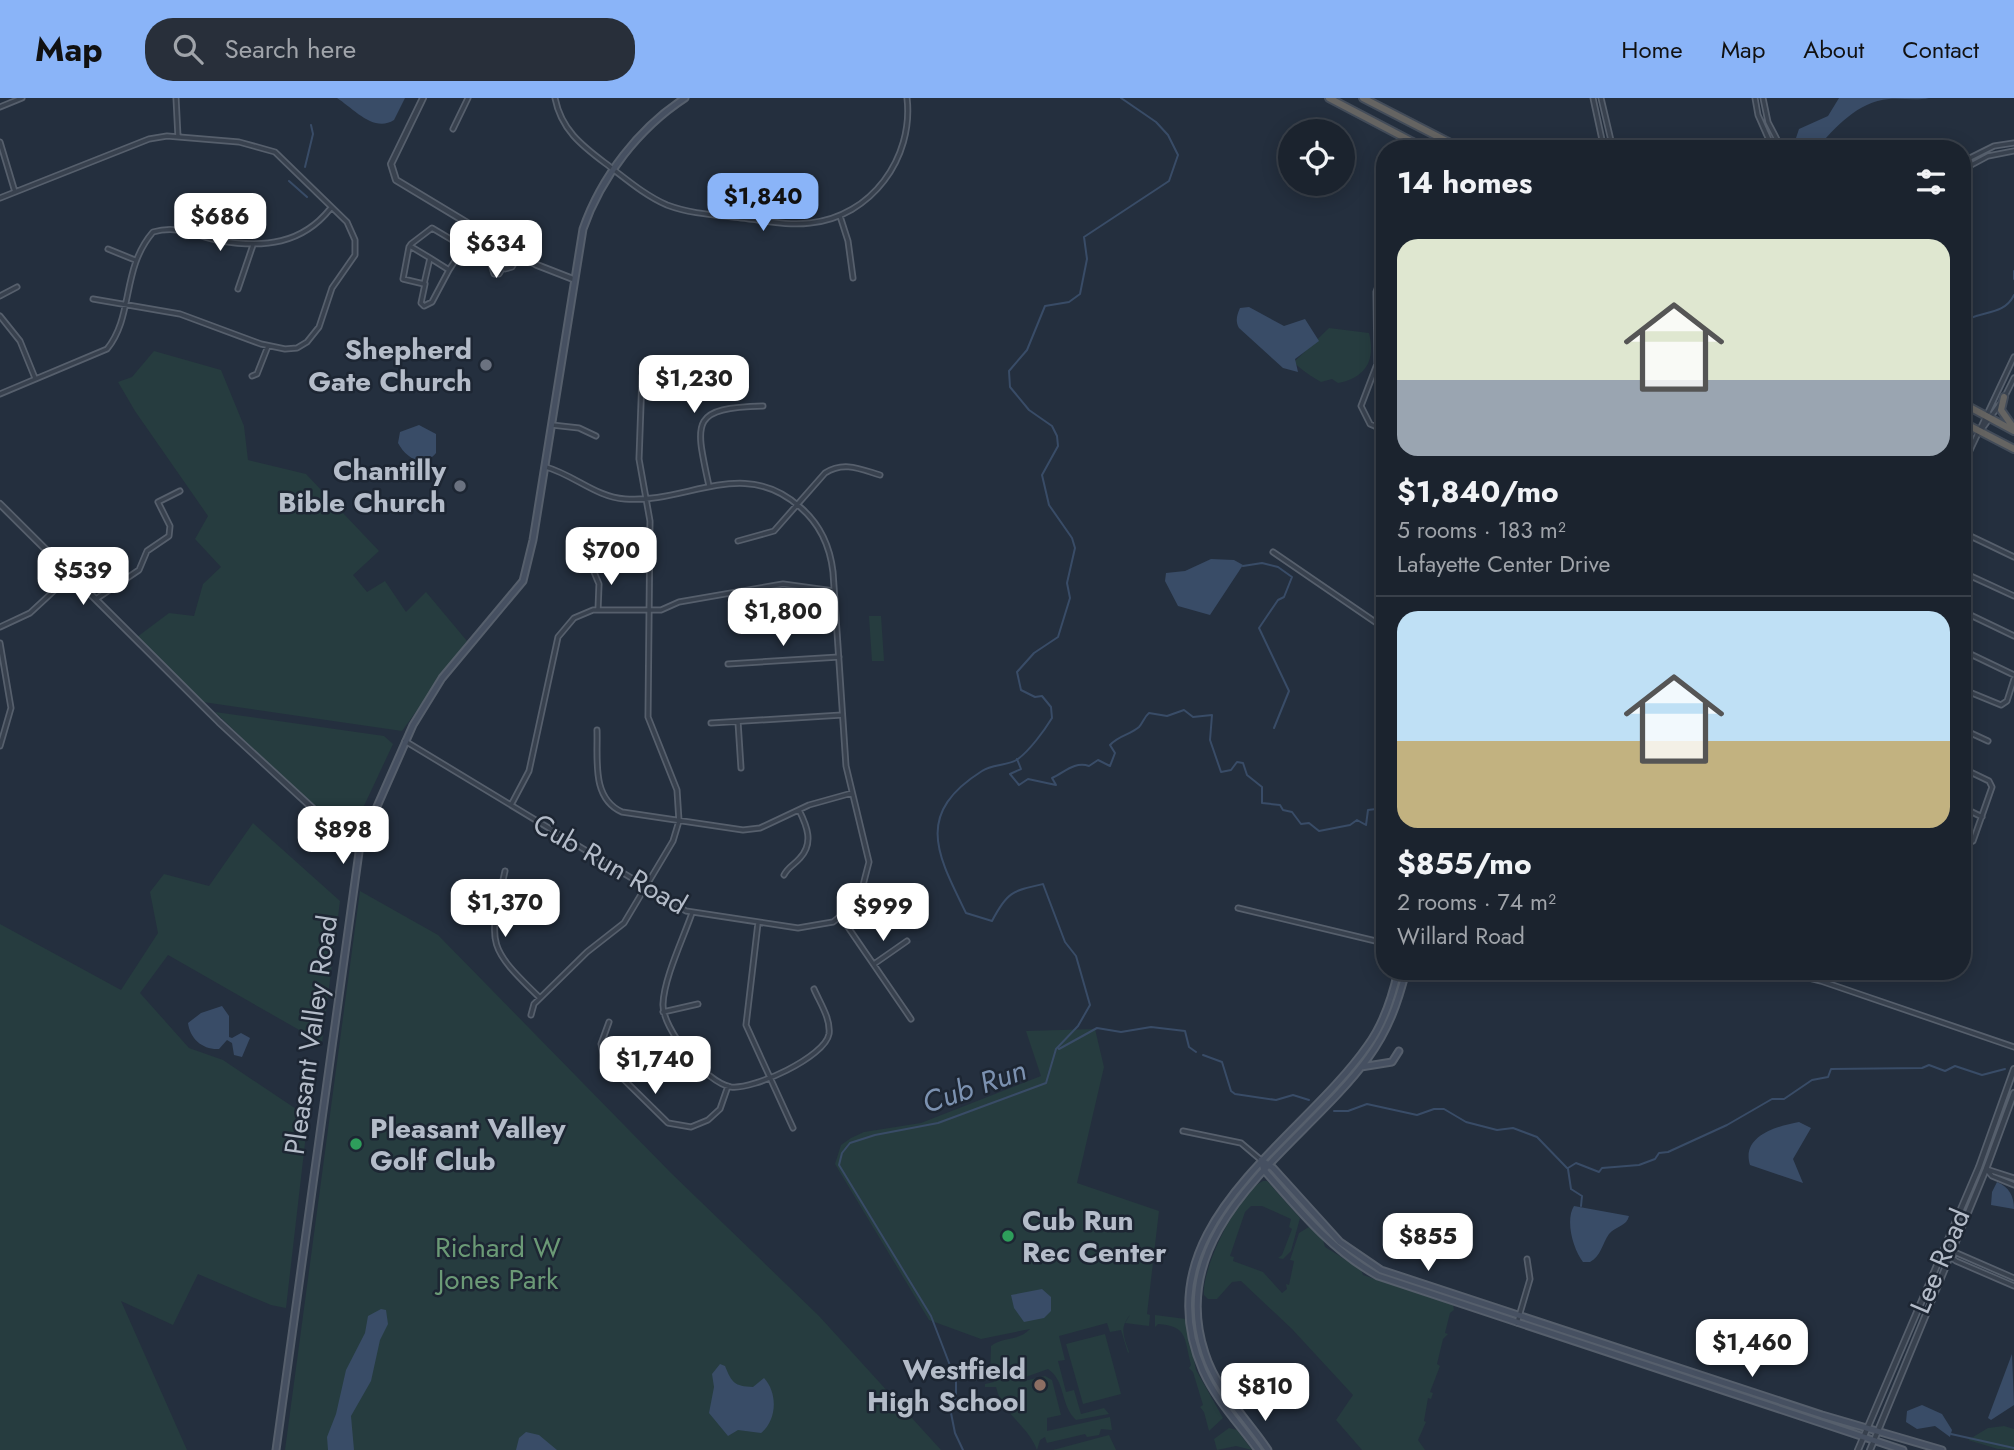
<!DOCTYPE html>
<html lang="en">
<head>
<meta charset="utf-8">
<style>
	body { margin:0; font-family:Jost,sans-serif; background:#282f3a; color:#f1f3f6; height:100vh; display:flex; flex-direction:column; font-size:26px; white-space:nowrap }
	* { box-sizing:border-box; margin:0 }
	p { font-size:23px; color:#a0a4aa }
	.icon { flex:none; width:38px; height:38px; fill:none; stroke:currentColor; stroke-width:2; stroke-linecap:round; stroke-linejoin:round }
	.map { position:relative; flex:1; overflow:hidden }
	.panel { position:absolute; left:1376px; top:42px; width:595px; height:840px; display:flex; flex-direction:column; background:#1b232e; border-radius:28px; box-shadow:0 4px 18px #0003,0 0 0 2px #39404a }
	.panel>* { flex:none }
	.controls { position:absolute; left:1278px; top:21px; display:grid; gap:14px }
	.controls a { display:grid; place-items:center; width:77px; height:77px; border-radius:50%; background:#1b232e; box-shadow:0 4px 18px #0003,0 0 0 2px #39404a; font-size:35px }
	.price { position:absolute; translate:-50% -60px; padding:0 16px; border-radius:14px; background:#fff; color:#222; font-size:23px; line-height:46px; filter:drop-shadow(0 2px 4px #0008) }
	.price::after { content:''; position:absolute; left:50%; top:42px; width:21px; height:16px; margin-left:-10px; background:inherit; clip-path:polygon(0 0,100% 0,50% 100%) }
	.price.current { background:#8ab4f8; color:#111 }
	ul { padding:0; list-style:none }
	li { display:grid; align-content:center; gap:14px; height:371px; padding:0 21px }
	li+li { border-top:2px solid #39404a }
	li span { display:grid; place-items:center; height:217px; border-radius:21px; color:#555 }
	li>.icon { margin-inline-start:auto }
	span .icon { width:126px; height:126px; fill:#fffc; stroke-width:1 }
	li b { font-size:30px }
	h2 { display:flex; justify-content:space-between; align-items:center; height:84px; padding:0 21px; font-size:30px }
	header { display:flex; align-items:center; gap:42px; box-sizing:border-box; height:98px; padding:0 35px; background:#8ab4f8; color:#111 }
	header strong { font-size:33px }
	nav { display:flex; gap:38px; margin-inline-start:auto; font-size:24px }
	.search { width:490px; height:63px; background:#282f3a; display:flex; align-items:center; gap:18px; box-sizing:border-box; padding:0 24px; border-radius:28px; color:#a0a4aa; font-size:26px }
	.map>svg:first-child { display:block }
	.green { fill:#263c3f }
	.water { fill:#394c67 }
	.lines { fill:none; stroke-linecap:round; stroke-linejoin:round }
	.stream { stroke:#394c67; stroke-width:2 }
	.minor-casing { stroke:#565f6c; stroke-width:7 }
	.tertiary-casing { stroke:#565f6c; stroke-width:8 }
	.secondary-casing { stroke:#565f6c; stroke-width:9 }
	.trunk-casing { stroke:#434c59; stroke-width:10 }
	.minor { stroke:#38414e; stroke-width:3.5 }
	.tertiary { stroke:#38414e; stroke-width:4.5 }
	.secondary { stroke:#465061; stroke-width:5 }
	.trunk { stroke:#656462; stroke-width:6 }
	.worship-dot { fill:#6b7280; stroke:#1d2633; stroke-width:2.5 }
	.leisure-dot { fill:#2e9e5b; stroke:#1d2633; stroke-width:2.5 }
	.education-dot { fill:#8d6e63; stroke:#1d2633; stroke-width:2.5 }
	.labels { text-anchor:middle; dominant-baseline:central; stroke-width:5; stroke-linejoin:round; paint-order:stroke }
	.poi-label { font-size:28px; font-weight:bold; fill:#b4bcc9; stroke:#1d2633; text-anchor:end }
	.street-label { font-size:28px; fill:#b4bcc9; stroke:#1d2633 }
	.park-label { font-size:28px; fill:#6b9a76; stroke:#1d2633 }
	.water-label { font-size:30px; font-style:italic; fill:#7c92b1; stroke:#1d2633 }
</style>
</head>
<body>
<header>
<strong>Map</strong>
<div class="search"><svg class="icon" aria-label="search" viewBox="0 0 24 24"><circle cx="10" cy="10" r="6"/><path d="M15 15l6 6"/></svg>Search here</div>
<nav><a>Home</a><a>Map</a><a>About</a><a>Contact</a></nav>
</header>
<div class="map">
<svg width="2014" height="1352" viewBox="0 0 2014 1352">
	<rect width="100%" height="100%" fill="#242f3e"/>
	<path class="green" d="M1329,230L1369,235C1376,263 1365,280 1338,285L1332,281L1321,284C1311,278 1301,272 1294,264Z
		M154,253L221,272L244,328L248,362L306,376L379,453L353,477L367,494L385,483L406,514L426,494L467,543L402,633L203,604L137,539L169,515L194,518L203,486L221,469L195,441L208,418L135,313L118,284L132,279Z
		M869,518H881L884,563H872Z
		M215,614L384,638L393,646L348,742Z
		M253,725L340,803L322,945L168,857L140,895L189,950L223,962L308,1019L286,1210L271,1207L198,1176L173,1227L121,1203L187,1352H0V826L121,892L158,835L150,794L164,776L209,788Z
		M360,793L438,837L671,1075L819,1218L941,1352H285Z
		M1095,931L1104,969L1077,1085L1159,1113L1147,1216L1150,1217L1149,1228L1125,1225L1130,1217C1119,1230 1124,1239 1129,1254L1128,1255L1121,1232L1110,1234L1107,1225L1059,1238L1065,1262L1058,1263L1066,1294L1074,1292L1081,1316L1104,1310L1109,1316L1076,1322C1060,1307 1066,1283 1048,1271L1023,1280L1024,1283L1045,1278L1052,1282L1061,1317L1047,1320V1333L1110,1319L1112,1332L1101,1331L1099,1337L1087,1339L1085,1336L1047,1345L1045,1339L1040,1342L1037,1352C1027,1326 1002,1316 996,1289H985V1286L994,1284L990,1280L991,1248C1003,1238 1018,1244 1030,1231L981,1241L929,1222L835,1066L841,1047L851,1040L864,1034L921,1025L1041,978L1026,933Z
		M1263,1083H1267L1300,1120L1291,1153L1283,1161L1278,1160L1282,1157L1292,1131L1289,1129L1291,1121L1262,1108H1251L1245,1114L1230,1158L1234,1159L1233,1163L1263,1174L1282,1195L1287,1191L1286,1186L1289,1187L1294,1163L1290,1162L1299,1135L1309,1129L1323,1142L1325,1149L1361,1171L1363,1177L1453,1207L1454,1212L1450,1215L1445,1235L1448,1236L1443,1241L1437,1266L1440,1268L1430,1294L1433,1295L1431,1301L1428,1300L1424,1323L1426,1324L1418,1342L1425,1352H1362L1336,1322L1353,1297L1292,1231L1241,1183L1232,1184L1217,1201H1208L1204,1197C1201,1171 1239,1093 1263,1083Z
		M1155,1217L1186,1221L1196,1272L1223,1320L1209,1333L1204,1314L1200,1309L1203,1307L1193,1274L1189,1270L1191,1267C1184,1240 1188,1228 1158,1226L1155,1229Z
		M1105,1236L1121,1296L1083,1306L1066,1246Z
		M2004,1328L2014,1331V1352L1998,1351L1968,1342L1988,1330Z
		M1229,1330L1237,1332L1252,1352L1236,1348L1217,1352L1214,1341Z
		M1109,1337L1116,1352H1053Z"/>
	<path class="water" d="M337,0H405L394,22C374,35 354,11 337,0Z
		M1839,0H1929C1916,3 1902,0 1889,1C1857,4 1836,29 1816,51H1799L1795,43L1799,31L1828,18Z
		M1249,209L1284,228L1305,221L1319,243L1295,261L1298,274L1283,270L1239,230C1235,223 1237,217 1240,210Z
		M419,327L436,336V355C423,371 406,360 398,345L400,334Z
		M1211,461L1234,462L1243,467L1210,517L1178,508L1165,483L1166,475L1185,473Z
		M222,908L229,918V939L232,940L241,935L250,940L242,959L234,957L232,945L227,942L219,951C203,952 190,941 188,925L201,915Z
		M1799,1024L1811,1030L1793,1061L1803,1085L1750,1067C1741,1038 1777,1028 1799,1024Z
		M1997,1084C2009,1089 2014,1098 2014,1111L1991,1107L1992,1094Z
		M1574,1108L1629,1118C1627,1128 1616,1128 1609,1136C1602,1146 1601,1158 1590,1164H1583C1573,1151 1565,1122 1574,1108Z
		M1042,1191L1051,1199V1213L1044,1220L1024,1224L1014,1210L1011,1197Z
		M381,1211L386,1212L388,1226L380,1242L371,1283L351,1318L354,1352H328L327,1339L336,1316L346,1272L365,1235L368,1218Z
		M2012,1256L2014,1307L1991,1322L1988,1320Z
		M720,1266L725,1268C732,1285 734,1288 753,1289L764,1280C778,1295 777,1322 761,1335L738,1332L728,1338L709,1315L714,1289L712,1276Z
		M1922,1307L1942,1316L1952,1332L1950,1339L1935,1328L1917,1331L1906,1324L1907,1313Z
		M526,1334L539,1337L557,1352H516L519,1340Z"/>
	<g class="lines">
		<path class="stream" d="M305,69L313,36L311,27
			M289,83L307,99
			M2014,173V181
			M1962,225C1977,212 2004,219 2014,197
			M1243,468L1262,465L1278,469L1292,479L1284,499L1278,502L1259,530L1289,593L1274,630
			M1017,661L1021,671L1010,676L1019,687L1028,681L1056,687L1052,680C1064,675 1074,663 1089,668L1098,662L1110,668L1115,655L1110,647C1119,637 1130,637 1139,629C1143,625 1144,619 1149,615L1167,618L1184,612L1193,619L1212,617L1210,642L1221,674L1231,672L1237,664L1243,665L1247,677L1262,689V705L1280,707L1283,712L1292,714L1301,726L1309,725L1319,733L1350,727L1357,722L1366,727L1368,712L1384,710
			M1059,951L1097,930L1121,934L1151,929L1185,933L1189,949L1196,954
			M1203,957L1222,964L1231,993L1235,996L1276,1002L1293,997L1309,1002
			M1334,1013H1348L1367,1006L1417,1017L1434,1011H1444L1466,1024L1497,1032L1513,1030L1537,1039L1567,1070
			M1568,1070L1576,1065L1599,1074L1602,1070L1639,1067L1655,1061L1659,1055L1668,1054L1727,1027L1772,1001H1784L1812,982L1828,979L1831,971L1922,970L1929,967L1945,973L1955,968L1982,977L2005,971
			M1568,1071L1571,1091L1582,1098L1581,1108
			M1951,1336L2014,1350
			M963,1352L955,1335L950,1310L956,1300V1283L931,1218L839,1067L842,1055L850,1045L875,1037L938,1025L1046,985L1056,951L1078,928L1090,907L1076,858L1065,844L1043,786C1012,793 1007,794 992,823L966,815C937,756 914,716 982,673C992,666 1008,668 1018,661C1030,652 1044,633 1052,620L1051,609L1042,598L1035,599L1021,592L1017,574L1034,555L1058,539L1070,500L1067,485L1075,450L1072,440L1049,407L1042,377L1058,348L1057,338L1052,328L1029,312L1010,289L1009,273L1027,252L1045,208L1069,204L1080,196L1087,161L1084,139L1169,83L1178,57L1168,37L1156,24L1121,0"/>
		<g class="minor-casing">
			<path id="minor" d="M176,0L178,39
				M555,0C561,31 581,47 605,65C625,80 644,97 667,107C691,116 716,117 741,120C763,122 787,128 810,125C871,119 914,60 907,0
				M1593,0L1604,51
				M1601,0L1613,51
				M1755,0L1758,17L1773,51
				M1763,0L1768,24L1782,51
				M0,9L22,0
				M453,31L468,0
				M0,44L15,94
				M1962,64L1994,48L2014,45
				M1962,72L1988,58L2014,53
				M0,100L149,41L167,38L239,44L275,54L347,124L355,142V157L332,190L319,229L307,244L297,250L285,251L261,246L180,216L93,201
				M840,118L848,143L853,180
				M410,148L430,160L424,186L403,181L409,149L411,146L432,130L464,149L475,132
				M108,151L135,162
				M430,160L449,172L464,149L505,171L512,169L519,157
				M491,166L494,176H499L502,171
				M1384,171L1376,194L1377,266L1361,308L1370,326L1384,332
				M425,186L421,205L424,208L432,204L449,172
				M238,191L253,147
				M0,198L17,189
				M0,218L20,243L35,280
				M252,278L257,276L268,248
				M0,296L107,251C134,218 121,171 153,134C180,126 196,139 221,143C264,150 302,146 330,111
				M2004,300L2014,280
				M552,327L579,330L596,338
				M1982,331L2000,306
				M709,388C695,323 690,310 763,308
				M1964,435L2014,459
				M1962,440C1980,402 1957,392 1965,363L2014,259
				M738,443L774,433L825,375C844,363 860,371 880,377
				M1273,454L1384,530
				M594,474L599,486L598,512
				M1962,474L2014,498
				M96,501L139,472L147,453L169,438L170,428L158,404L180,393
				M1962,513L2014,538
				M0,529L30,515L70,478
				M0,545L11,610L0,648
				M1962,552L2014,577
				M728,566L839,559
				M1962,591L2001,607L2007,603L2014,581
				M738,624L741,670
				M711,625L842,617
				M1962,631L1988,643
				M597,632C598,661 591,700 622,714L743,732L760,730L809,707L852,695
				M405,643L686,813L798,830L833,824L851,810L861,795L869,764L846,668L833,474C830,448 820,426 800,409C743,358 687,406 625,401C596,399 574,377 546,369
				M1962,670L1989,683L1992,689L1973,743L1962,748
				M511,707L529,673L558,539L574,520L593,512H661L679,504L783,486L834,493
				M1962,709L1982,719
				M505,773C489,846 485,847 540,900
				M784,777C788,769 794,767 800,760C814,745 807,728 799,712
				M499,801L554,813
				M1238,810L1384,845
				M692,815C683,841 664,880 663,906C662,931 706,985 731,989C753,992 825,959 829,936C831,921 820,905 814,891
				M841,819L911,921
				M758,825L746,927L793,1030
				M874,866L907,843
				M1781,873L1821,883L2014,949
				M663,914L698,906
				M531,917L534,906L587,854L624,825L673,743L679,723L677,692L648,619L650,423L639,361L642,278
				M609,924L601,946L605,963L668,1025L691,1029L708,1022L720,1011L728,988
				M1183,1033L1241,1045L1261,1062
				M1986,1071L1992,1078L2014,1087
				M1986,1071L2014,1080
				M1952,1153L2014,1180
				M1944,1154L1956,1163L2014,1188
				M1517,1225L1530,1181L1527,1161"/>
		</g>
		<g class="tertiary-casing">
			<path id="tertiary" d="M423,0L391,66L396,82L537,167L573,181
				M0,406L219,624L358,752
				M1858,1352L1979,1069L2014,971
				M1870,1352L1986,1071L2014,995"/>
		</g>
		<g class="secondary-casing">
			<path id="secondary" d="M1361,969L1392,964L1399,953
				M1261,1062L1273,1070L1340,1144L1381,1172L1822,1317L1942,1352
				M1261,1062L1264,1072C1299,1112 1331,1152 1378,1178L1903,1352
				M276,1352L360,747L413,627L442,580L523,483L533,442L583,131C601,79 639,30 685,0
				M1258,1352C1239,1326 1216,1302 1203,1273C1140,1128 1299,1046 1368,947C1384,925 1392,900 1398,873
				M1268,1352C1247,1320 1217,1293 1205,1255C1162,1126 1304,1048 1368,960C1388,933 1398,905 1406,873"/>
		</g>
		<g class="trunk-casing">
			<path id="trunk" d="M1329,0L1426,51
				M1363,0L1462,51
				M2004,299L2001,312L2013,329
				M1962,305L2014,333
				M1962,324L2014,351"/>
		</g>
		<use href="#minor" class="minor"/>
		<use href="#tertiary" class="tertiary"/>
		<use href="#secondary" class="secondary"/>
		<use href="#trunk" class="trunk"/>
	</g>
	<g class="worship-dot">
		<circle cx="486" cy="267" r="7"/>
		<circle cx="460" cy="388" r="7"/>
	</g>
	<g class="leisure-dot">
		<circle cx="356" cy="1046" r="7"/>
		<circle cx="1008" cy="1138" r="7"/>
	</g>
	<circle class="education-dot" cx="1040" cy="1287" r="7"/>
	<g class="labels">
		<g class="poi-label">
			<text x="472" y="251">Shepherd<tspan x="472" dy="32">Gate Church</tspan></text>
			<text x="446" y="372">Chantilly<tspan x="446" dy="32">Bible Church</tspan></text>
			<text x="370" y="1030" text-anchor="start">Pleasant Valley<tspan x="370" dy="32">Golf Club</tspan></text>
			<text x="1022" y="1122" text-anchor="start">Cub Run<tspan x="1022" dy="32">Rec Center</tspan></text>
			<text x="1026" y="1271">Westfield<tspan x="1026" dy="32">High School</tspan></text>
		</g>
		<g class="street-label">
			<text transform="translate(610 766) rotate(30)">Cub Run Road</text>
			<text transform="translate(311 937) rotate(-82)">Pleasant Valley Road</text>
			<text transform="translate(1940 1163) rotate(-67)">Lee Road</text>
		</g>
		<g class="park-label">
			<text x="498" y="1149">Richard W<tspan x="498" dy="32">Jones Park</tspan></text>
		</g>
		<g class="water-label">
			<text transform="translate(974 988) rotate(-19)">Cub Run</text>
		</g>
	</g>
</svg>
<div class="controls">
<a><svg class="icon" aria-label="locate" viewBox="0 0 24 24"><circle cx="12" cy="12" r="6"/><path d="M12 2v4M12 18v4M2 12h4M18 12h4"/></svg></a>
</div>
<b class="price current" style="left:763px;top:135px">$1,840</b>
<b class="price" style="left:220px;top:155px">$686</b>
<b class="price" style="left:496px;top:182px">$634</b>
<b class="price" style="left:694px;top:317px">$1,230</b>
<b class="price" style="left:611px;top:489px">$700</b>
<b class="price" style="left:83px;top:509px">$539</b>
<b class="price" style="left:783px;top:550px">$1,800</b>
<b class="price" style="left:343px;top:768px">$898</b>
<b class="price" style="left:505px;top:841px">$1,370</b>
<b class="price" style="left:883px;top:845px">$999</b>
<b class="price" style="left:655px;top:998px">$1,740</b>
<b class="price" style="left:1428px;top:1175px">$855</b>
<b class="price" style="left:1752px;top:1281px">$1,460</b>
<b class="price" style="left:1265px;top:1325px">$810</b>
<section class="panel">
<h2>14 homes<svg class="icon" aria-label="filters" viewBox="0 0 24 24"><path d="M4 7h16M4 17h16"/><circle cx="9" cy="7" r="2"/><circle cx="15" cy="17" r="2"/></svg></h2>
<ul>
<li><span style="background:linear-gradient(#dfe7d0 65%,#9aa5b1 0)"><svg class="icon" aria-label="home" viewBox="0 0 24 24"><path d="M3 11l9-7 9 7M6 9v11h12V9"/></svg></span><div><b>$1,840/mo</b><p>5 rooms · 183 m²</p><p>Lafayette Center Drive</p></div></li>
<li><span style="background:linear-gradient(#bfe0f5 60%,#c2b280 0)"><svg class="icon" aria-label="home" viewBox="0 0 24 24"><path d="M3 11l9-7 9 7M6 9v11h12V9"/></svg></span><div><b>$855/mo</b><p>2 rooms · 74 m²</p><p>Willard Road</p></div></li>
</ul>
</section>
</div>
</body>
</html>
